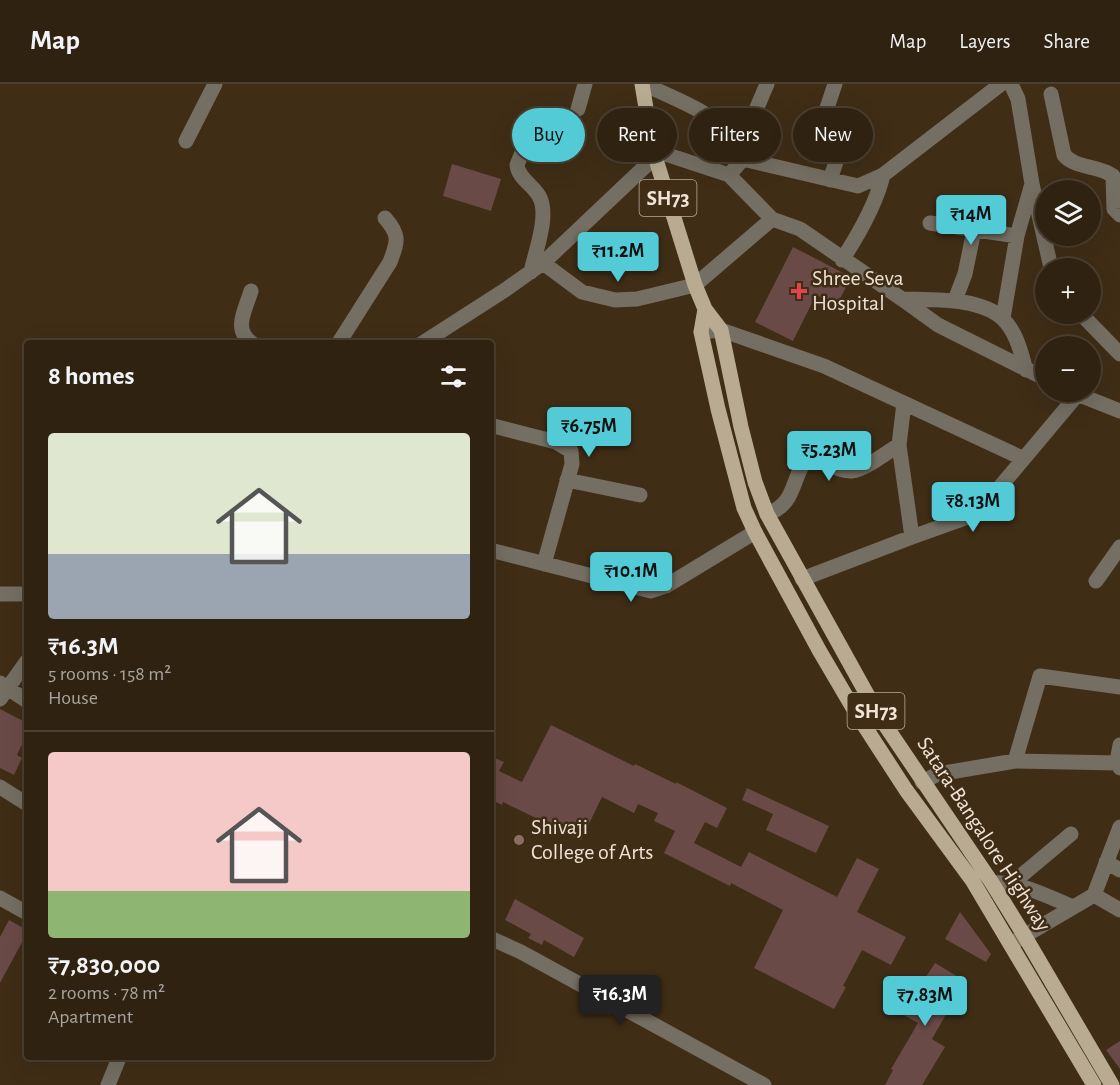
<!DOCTYPE html>
<html lang="en">
<head>
<meta charset="utf-8">
<style>
	body { margin:0; font-family:"Alegreya Sans",sans-serif; background:#372a19; color:#f1f3f6; height:100vh; display:flex; flex-direction:column; font-size:22px; white-space:nowrap }
	* { box-sizing:border-box; margin:0 }
	p { font-size:20px; color:#a7a49f }
	.icon { flex:none; width:33px; height:33px; fill:none; stroke:currentColor; stroke-width:2; stroke-linecap:round; stroke-linejoin:round }
	.map { position:relative; flex:1; overflow:hidden }
	.panel { position:absolute; left:24px; top:256px; width:470px; height:720px; display:flex; flex-direction:column; background:#2f2210; border-radius:6px; box-shadow:0 6px 24px #0002,0 0 0 2px #4a3f30 }
	.panel>* { flex:none }
	.top-card { position:absolute; left:512px; top:24px; width:518px; height:54px; display:flex; gap:12px }
	.fabs { position:absolute; left:1035px; top:96px; display:grid; gap:12px }
	.fabs a { display:grid; place-items:center; width:66px; height:66px; border-radius:50%; background:#2f2210; box-shadow:0 6px 24px #0002,0 0 0 2px #4a3f30; font-size:30px }
	.price { position:absolute; translate:-50% -51px; padding:0 14px; border-radius:6px; background:#52cbd7; color:#111; font-size:20px; line-height:39px; filter:drop-shadow(0 2px 3px #0008) }
	.price::after { content:''; position:absolute; left:50%; top:36px; width:18px; height:14px; margin-left:-9px; background:inherit; clip-path:polygon(0 0,100% 0,50% 100%) }
	.price.current { background:#222; color:#fff }
	ul { padding:0; list-style:none }
	li { display:grid; align-content:center; gap:12px; height:318px; padding:0 24px }
	li+li { border-top:2px solid #4a3f30 }
	li span { display:grid; place-items:center; height:186px; border-radius:6px; color:#555 }
	li>.icon { margin-inline-start:auto }
	span .icon { width:108px; height:108px; fill:#fffc; stroke-width:1 }
	li b { font-size:26px }
	h2 { display:flex; justify-content:space-between; align-items:center; height:72px; padding:0 24px; font-size:26px }
	.chip { padding:0 21px; border-radius:27px; background:#2f2210; box-shadow:0 6px 24px #0002,0 0 0 2px #4a3f30; font-size:21px; line-height:54px }
	.chip.current { background:#52cbd7; color:#111 }
	header { display:flex; align-items:center; gap:36px; box-sizing:border-box; height:84px; padding:0 30px; background:#2f2210; border-bottom:2px solid #4a3f30 }
	header strong { font-size:28px }
	nav { display:flex; gap:33px; margin-inline-start:auto; font-size:21px }
	.map>svg:first-child { display:block }
	.building { fill:#6a4a46 }
	.lines { fill:none; stroke-linecap:round; stroke-linejoin:round }
	.minor { stroke:#756e62; stroke-width:15 }
	.major { stroke:#b8ab92; stroke-width:15 }
	.health-dot { fill:#e0444e; stroke:#3f2d16; stroke-width:2 }
	.education-dot { fill:#8d6e63; stroke:#3f2d16; stroke-width:2 }
	.labels { text-anchor:middle; dominant-baseline:central; stroke-width:5; stroke-linejoin:round; paint-order:stroke }
	.shield { fill:#3f2d16; stroke:#baac9c; stroke-width:1.5 }
	.shield-label { font-size:21px; font-weight:bold; fill:#efe3d6 }
	.poi-label { font-size:22px; fill:#efe3d6; stroke:#3f2d16; text-anchor:start }
	.street-label { font-size:22px; fill:#efe3d6; stroke:#3f2d16 }
</style>
</head>
<body>
<header>
<strong>Map</strong>
<nav><a>Map</a><a>Layers</a><a>Share</a></nav>
</header>
<div class="map">
<svg width="1120" height="1001" viewBox="0 0 1120 1001">
	<rect width="100%" height="100%" fill="#3f2d16"/>
	<path class="building" d="M452,80L501,95L491,127L443,112Z
		M793,163L851,193L837,221L816,211L793,257L755,238Z
		M0,625L27,639V650L17,671L22,674L14,691L0,684Z
		M551,641L634,682L635,680L676,700V698L727,724L717,744L705,738L694,759L741,783L749,768L837,813L857,774L879,785L857,828L906,853L891,881L862,866L843,902L846,903L834,925L754,884L783,826L731,799L730,802L664,769L675,747L654,737L658,729L638,720L634,729L602,713L581,756L503,718L502,721L490,715V672L504,678L499,687L522,698Z
		M747,704L829,742L816,769L766,746L773,730L742,716Z
		M515,815L584,854L574,873L544,856L542,861L528,854L531,850L505,836Z
		M960,828L991,870L986,878L945,855Z
		M9,836L27,846V849L0,899V853Z
		M935,879L965,897L932,955L945,963L922,1001H885L893,986L891,985L918,939L902,930Z
		M1120,957V985L1106,966Z"/>
	<g class="lines">
		<path class="minor" d="M643,0C679,16 715,30 742,59L743,75
			M1011,0L1018,15L1032,100L1051,184
			M1051,10L1064,71C1076,85 1099,81 1113,92L1114,125L1120,131
			M578,25L585,0
			M186,57L215,0
			M742,59L767,0
			M653,66L729,91L772,135L800,145L902,215L938,241L1046,295
			M729,91L743,75L858,102L883,91L1001,0
			M830,96L840,66L821,42L835,0
			M930,139L1017,152
			M842,176C859,150 876,121 883,91
			M543,179L582,208L615,216L637,215L695,201L772,135
			M531,188C535,168 550,131 539,112C533,101 518,94 517,81L534,39
			M251,207C245,227 232,246 253,260
			M902,215C931,216 981,213 1003,235C1017,249 1021,269 1026,286
			M955,216L965,190L974,146
			M1081,230L1120,270
			M1003,234L1017,152L1031,103
			M701,248L721,246L824,282L1022,374
			M338,260L390,178C398,157 400,151 385,134
			M421,260L505,206L543,179L655,73
			M1072,308L1120,327
			M904,319L899,361L912,453
			M490,341L556,358L571,367L572,380L544,480
			M567,396L640,411
			M767,430C796,420 791,396 806,375C822,373 836,388 852,387C865,386 887,368 899,361
			M490,466L651,507L666,502L755,448
			M802,495L912,453L968,433L989,416L1078,310
			M1096,497L1120,463
			M0,510H27
			M0,599L27,617
			M0,615L27,577
			M1120,661L1118,672L1120,684
			M1015,677L1040,592L1120,603
			M922,698L938,690L1015,677L1118,679
			M0,703L27,720
			M1106,778L1120,786
			M992,799C1016,796 1051,814 1073,823
			M1010,801L1071,750
			M1094,811L1120,743
			M0,814L27,829
			M490,854L521,868L764,1001
			M1014,858L1094,811L1120,826
			M108,1001L119,974"/>
		<path class="major" d="M642,0L653,66L695,201L705,225L721,246L741,343L755,398L767,430L879,632L992,799L1024,851L1112,1001
			M705,225L701,248L718,325L744,424L755,448L819,566L856,629L906,706L972,796L1094,1001"/>
	</g>
	<path class="health-dot" d="M796 198h6v6h6v6h-6v6h-6v-6h-6v-6h6z"/>
	<circle class="education-dot" cx="519" cy="756" r="6"/>
	<g class="labels">
		<g class="shield">
			<rect x="639.5" y="96" width="57" height="36" rx="4.5"/>
			<rect x="847.5" y="609" width="57" height="36" rx="4.5"/>
		</g>
		<g class="shield-label">
			<text x="668" y="114">SH73</text>
			<text x="876" y="627">SH73</text>
		</g>
		<g class="poi-label">
			<text x="812" y="194">Shree Seva<tspan x="812" dy="25">Hospital</tspan></text>
			<text x="531" y="743">Shivaji<tspan x="531" dy="25">College of Arts</tspan></text>
		</g>
		<g class="street-label">
			<text transform="translate(984 750) rotate(57)">Satara-Bangalore Highway</text>
		</g>
	</g>
</svg>
<div class="fabs">
<a><svg class="icon" aria-label="layers" viewBox="0 0 24 24"><path d="M12 4l9 5-9 5-9-5zM3 14l9 5 9-5"/></svg></a>
<a>+</a>
<a>−</a>
</div>
<b class="price" style="left:971px;top:162px">₹14M</b>
<b class="price" style="left:618px;top:199px">₹11.2M</b>
<b class="price" style="left:589px;top:374px">₹6.75M</b>
<b class="price" style="left:829px;top:398px">₹5.23M</b>
<b class="price" style="left:973px;top:449px">₹8.13M</b>
<b class="price" style="left:631px;top:519px">₹10.1M</b>
<b class="price current" style="left:620px;top:942px">₹16.3M</b>
<b class="price" style="left:925px;top:943px">₹7.83M</b>
<div class="top-card">
<a class="chip current">Buy</a>
<a class="chip">Rent</a>
<a class="chip">Filters</a>
<a class="chip">New</a>
</div>
<section class="panel">
<h2>8 homes<svg class="icon" aria-label="filters" viewBox="0 0 24 24"><path d="M4 7h16M4 17h16"/><circle cx="9" cy="7" r="2"/><circle cx="15" cy="17" r="2"/></svg></h2>
<ul>
<li><span style="background:linear-gradient(#dfe7d0 65%,#9aa5b1 0)"><svg class="icon" aria-label="home" viewBox="0 0 24 24"><path d="M3 11l9-7 9 7M6 9v11h12V9"/></svg></span><div><b>₹16.3M</b><p>5 rooms · 158 m²</p><p>House</p></div></li>
<li><span style="background:linear-gradient(#f6c9c9 75%,#8fb573 0)"><svg class="icon" aria-label="home" viewBox="0 0 24 24"><path d="M3 11l9-7 9 7M6 9v11h12V9"/></svg></span><div><b>₹7,830,000</b><p>2 rooms · 78 m²</p><p>Apartment</p></div></li>
</ul>
</section>
</div>
</body>
</html>
